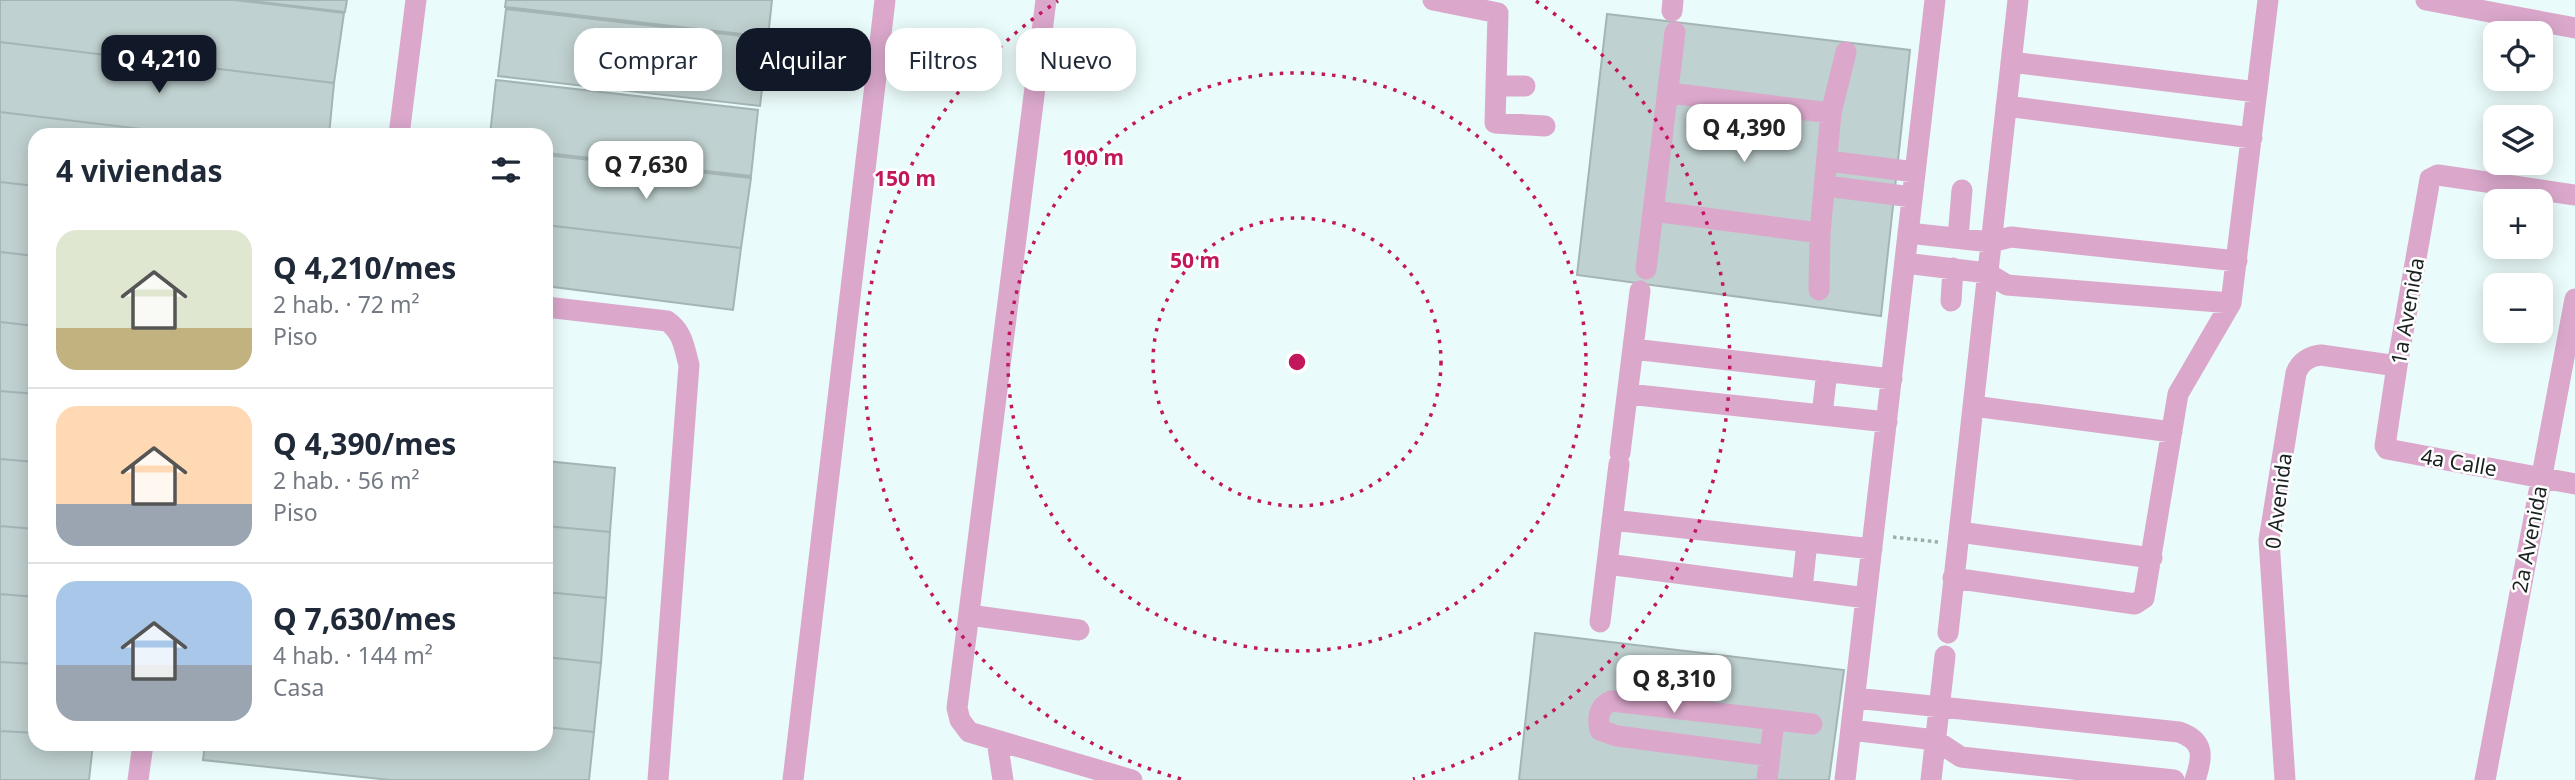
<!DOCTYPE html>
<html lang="es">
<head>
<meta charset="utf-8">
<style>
	body { margin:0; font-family:"Noto Sans",sans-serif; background:#f2f2f3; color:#1f2937; height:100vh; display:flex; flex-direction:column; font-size:26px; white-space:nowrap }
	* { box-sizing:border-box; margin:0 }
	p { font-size:23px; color:#747a83 }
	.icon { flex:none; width:38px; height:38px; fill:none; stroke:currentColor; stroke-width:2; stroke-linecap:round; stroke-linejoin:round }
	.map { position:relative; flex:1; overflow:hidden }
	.side { position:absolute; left:28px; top:128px; width:525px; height:623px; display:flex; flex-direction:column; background:#fff; border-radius:21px; box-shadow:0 4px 18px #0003 }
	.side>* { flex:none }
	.hud { position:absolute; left:574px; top:28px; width:665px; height:63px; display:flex; gap:14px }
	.fabs { position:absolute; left:2483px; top:21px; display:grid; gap:14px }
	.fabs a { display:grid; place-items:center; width:70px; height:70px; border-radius:14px; background:#fff; box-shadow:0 4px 18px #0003; font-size:35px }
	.price { position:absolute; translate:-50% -60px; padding:0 16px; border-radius:14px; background:#fff; color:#222; font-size:23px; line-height:46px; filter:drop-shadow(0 2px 4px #0008) }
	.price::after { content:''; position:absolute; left:50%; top:42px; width:21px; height:16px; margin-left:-10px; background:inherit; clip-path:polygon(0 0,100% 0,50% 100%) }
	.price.active { background:#111827; color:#fff }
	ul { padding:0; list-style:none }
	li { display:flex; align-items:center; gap:21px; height:175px; padding:0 28px }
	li+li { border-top:2px solid #e0e1e3 }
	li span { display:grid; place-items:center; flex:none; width:196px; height:140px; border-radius:21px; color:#555 }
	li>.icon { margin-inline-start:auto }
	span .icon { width:84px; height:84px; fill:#fffc; stroke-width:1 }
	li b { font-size:30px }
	h2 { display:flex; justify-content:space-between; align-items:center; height:84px; padding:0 28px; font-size:30px }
	.chip { padding:0 24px; border-radius:21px; background:#fff; box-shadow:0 4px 18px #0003; font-size:24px; line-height:63px }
	.chip.active { background:#111827; color:#fff }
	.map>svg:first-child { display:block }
	.building { fill:#bfd1d0; stroke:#a5b5b5; stroke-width:2 }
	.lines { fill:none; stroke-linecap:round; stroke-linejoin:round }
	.path { stroke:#a0adad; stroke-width:3.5; stroke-dasharray:3.5 3.5; stroke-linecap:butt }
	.minor { stroke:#dba8cc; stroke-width:21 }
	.ring { fill:none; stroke:#c2185b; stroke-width:3.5; stroke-dasharray:3.5 7 }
	.labels { text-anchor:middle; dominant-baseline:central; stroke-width:5; stroke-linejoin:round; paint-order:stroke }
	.street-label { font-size:21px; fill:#1b2121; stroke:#fff }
	.centre { fill:#c2185b; stroke:#fff; stroke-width:3.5 }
	.ring-label { font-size:21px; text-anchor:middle; font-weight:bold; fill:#c2185b; stroke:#fff; stroke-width:5; stroke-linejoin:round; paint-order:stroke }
</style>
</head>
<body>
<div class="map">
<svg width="2575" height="780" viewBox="0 0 2575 780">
	<rect width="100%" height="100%" fill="#e9fbfa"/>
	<path class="building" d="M0,0H234L344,13L334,83L0,42Z
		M243,0H347L345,12Z
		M506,0H772L768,37L505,7Z
		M506,9L768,39L760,106L498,76Z
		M1607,14L1910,50L1881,316L1577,275Z
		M0,42L334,83L329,135H191L0,112Z
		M496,80L758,110L751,176L546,153V135H490Z
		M0,112L191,135H35V186L0,182Z
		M546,155L751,178L741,248L546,225Z
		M0,182L35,186V256L0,252Z
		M546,225L741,248L733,310L546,286Z
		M0,252L35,256V326L0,322Z
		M0,322L35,326V394L0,391Z
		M0,391L35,394V462L0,459Z
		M0,459L35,462V529L0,526Z
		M546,461L615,468L610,532L546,526Z
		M0,526L35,529V597L0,594Z
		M546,526L610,532L606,598L546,592Z
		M546,592L606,598L601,663L546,657Z
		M0,594L35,597V664L0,662Z
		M1535,633L1844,670L1829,780H1519Z
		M546,657L601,663L594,732L546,727Z
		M0,662L35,664V733L0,731Z
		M546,727L594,732L589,780H390L203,760L205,744H546Z
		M0,731L35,733V744H93L89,780H0Z"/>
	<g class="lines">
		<path class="path" d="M1893,537L1938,542"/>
		<path class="minor" d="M1046,0L957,708L960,720L969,732L1132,780
			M1433,0L1498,13L1495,123L1545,126
			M2426,0L2575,28
			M1672,11L1673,0
			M2011,62L2257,92
			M1496,86H1525
			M1669,93L1831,113
			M2006,106L2252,138
			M399,135L416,0
			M1828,161L1915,172
			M1826,186L1912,197
			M2575,195L2438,175L2430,179L2397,366L2385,446L2387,449L2575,484
			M1653,211L1820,233
			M1908,233L1991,242L2011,237L2237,261
			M1958,238L1962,190
			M1905,263L1987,273L2007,285L2231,303
			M1646,269L1675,32
			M1819,290L1820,233L1831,113L1846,52
			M1951,301L1953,268
			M546,307L667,321C683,332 684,347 689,365L658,780
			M1633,349L1892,379
			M1628,394L1887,422
			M1973,406L2172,432
			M1822,415L1827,371
			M1620,453L1640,291
			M1612,520L1872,549
			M1959,532L2152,558
			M1607,564L1866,598
			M1953,578L2135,604L2144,598L2178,394L2231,303L2268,0
			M1802,589L1807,542
			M969,615L1079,630
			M1600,622L1619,464
			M1948,633L2018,0
			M1855,698L2179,732C2205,741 2203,757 2195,780
			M1851,730L1935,740L1961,757L2174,780
			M997,741L1003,780
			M1770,756L1617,736L1600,730C1597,718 1599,706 1611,701L1812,724
			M138,780L143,744
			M793,780L885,0
			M1767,780L1774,721
			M1845,780L1935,0
			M1931,780L1945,656
			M2285,780L2269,540L2296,373C2300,362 2310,356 2321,355L2397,366
			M2485,780L2575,299"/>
	</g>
	<g class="ring">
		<circle cx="1297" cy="362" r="144"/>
		<circle cx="1297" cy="362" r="289"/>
		<path d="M1181 779A433 433 0 0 1 1058 1M1536 1A433 433 0 0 1 1413 779"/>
	</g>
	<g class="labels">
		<g class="street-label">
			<text transform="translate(2407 311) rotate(-80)">1a Avenida</text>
			<text transform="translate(2459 462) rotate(10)">4a Calle</text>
			<text transform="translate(2278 501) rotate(-83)">0 Avenida</text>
			<text transform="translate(2529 539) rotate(-79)">2a Avenida</text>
		</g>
	</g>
	<circle cx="1297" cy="362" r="10" class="centre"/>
	<g class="ring-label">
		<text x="1093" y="165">100 m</text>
		<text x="905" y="186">150 m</text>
		<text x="1195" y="268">50 m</text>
	</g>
</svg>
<div class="fabs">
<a><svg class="icon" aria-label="locate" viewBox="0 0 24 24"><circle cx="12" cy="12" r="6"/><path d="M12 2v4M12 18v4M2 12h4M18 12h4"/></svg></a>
<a><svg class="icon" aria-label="layers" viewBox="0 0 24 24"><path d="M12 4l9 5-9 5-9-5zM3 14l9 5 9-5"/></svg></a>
<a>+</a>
<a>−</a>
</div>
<b class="price active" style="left:159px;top:95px">Q 4,210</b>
<b class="price" style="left:1744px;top:164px">Q 4,390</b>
<b class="price" style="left:646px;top:201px">Q 7,630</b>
<b class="price" style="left:1674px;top:715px">Q 8,310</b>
<div class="hud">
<a class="chip">Comprar</a>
<a class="chip active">Alquilar</a>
<a class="chip">Filtros</a>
<a class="chip">Nuevo</a>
</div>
<section class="side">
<h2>4 viviendas<svg class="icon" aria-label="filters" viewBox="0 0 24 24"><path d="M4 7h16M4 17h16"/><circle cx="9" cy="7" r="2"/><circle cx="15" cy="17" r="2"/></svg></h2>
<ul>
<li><span style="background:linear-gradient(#dfe7d0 70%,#c2b280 0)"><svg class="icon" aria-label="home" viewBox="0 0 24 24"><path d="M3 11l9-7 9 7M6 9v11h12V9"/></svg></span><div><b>Q 4,210/mes</b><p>2 hab. · 72 m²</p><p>Piso</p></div></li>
<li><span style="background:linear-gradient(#ffd9b3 70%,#9aa5b1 0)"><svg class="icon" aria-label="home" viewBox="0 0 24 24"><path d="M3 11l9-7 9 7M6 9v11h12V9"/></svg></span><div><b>Q 4,390/mes</b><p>2 hab. · 56 m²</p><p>Piso</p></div></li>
<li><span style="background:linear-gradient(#a9c7e8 60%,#9aa5b1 0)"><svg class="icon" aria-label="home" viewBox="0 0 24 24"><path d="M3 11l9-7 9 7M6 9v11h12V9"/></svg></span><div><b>Q 7,630/mes</b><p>4 hab. · 144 m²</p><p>Casa</p></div></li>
</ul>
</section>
</div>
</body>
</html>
